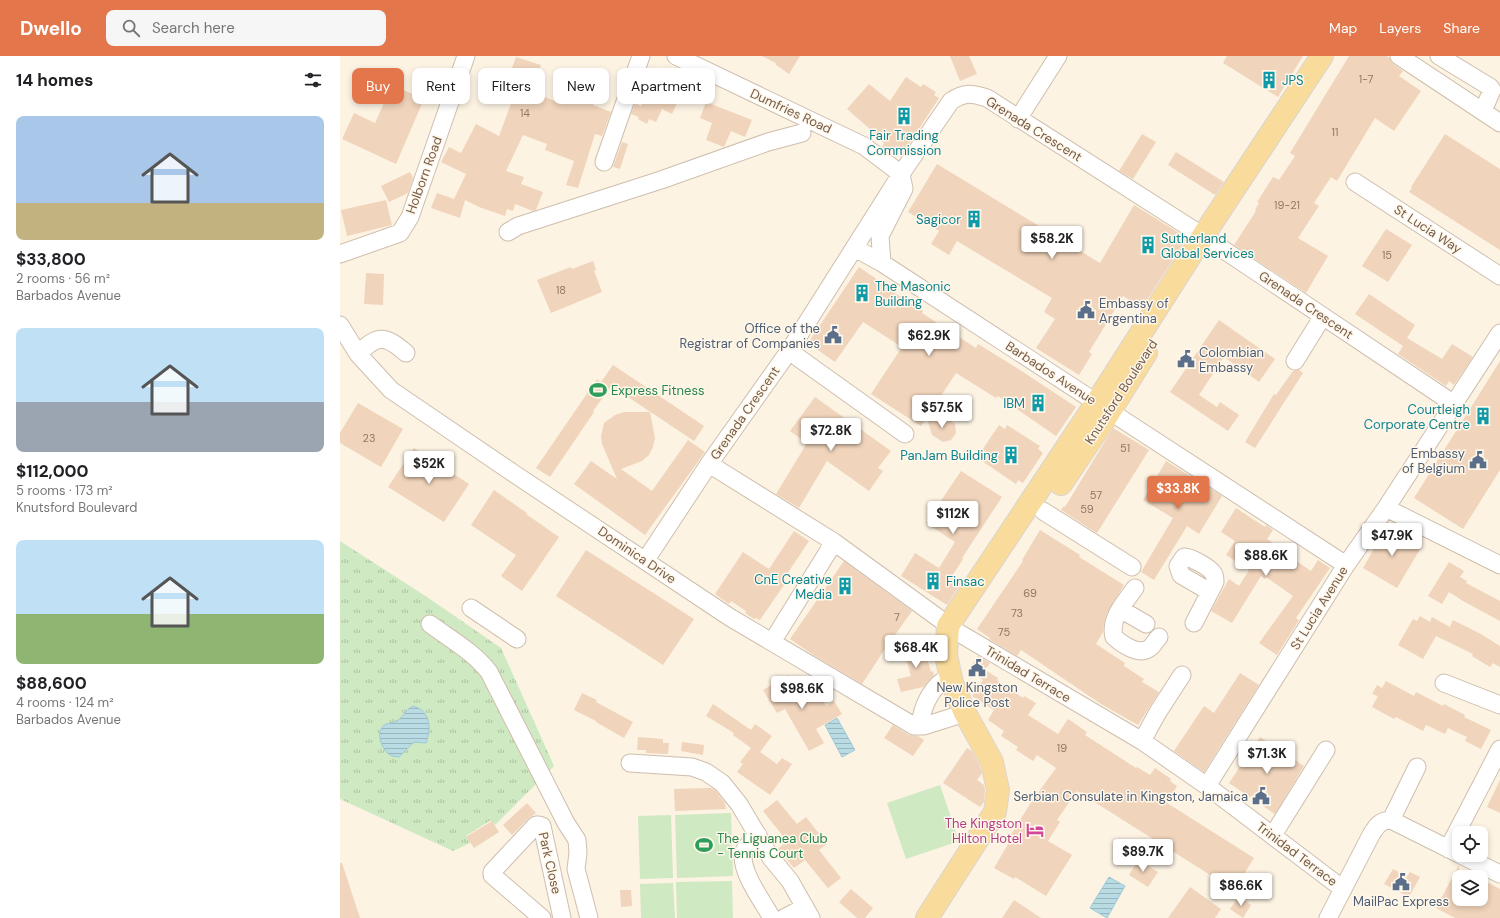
<!DOCTYPE html>
<html lang="en">
<head>
<meta charset="utf-8">
<style>
	body { margin:0; font-family:"DM Sans",sans-serif; background:#f6f6f6; color:#202124; height:100vh; display:flex; flex-direction:column; font-size:15px; white-space:nowrap }
	* { box-sizing:border-box; margin:0 }
	p { font-size:13px; color:#757577 }
	.icon { flex:none; width:22px; height:22px; fill:none; stroke:currentColor; stroke-width:2; stroke-linecap:round; stroke-linejoin:round }
	.map { position:relative; flex:1; overflow:hidden }
	.details { display:flex; flex-direction:column; background:#fff; width:340px }
	.details>* { flex:none }
	.banner { position:absolute; left:12px; top:12px; width:380px; height:36px; display:flex; gap:8px }
	.controls { position:absolute; left:1112px; top:770px; display:grid; gap:8px }
	.controls a { display:grid; place-items:center; width:36px; height:36px; border-radius:8px; background:#fff; box-shadow:0 2px 6px #0003; font-size:20px }
	.price { position:absolute; translate:-50% -34px; padding:0 9px; border-radius:4px; background:#fff; color:#222; font-size:13px; line-height:26px; filter:drop-shadow(0 1px 2px #0008) }
	.price::after { content:''; position:absolute; left:50%; top:24px; width:12px; height:9px; margin-left:-6px; background:inherit; clip-path:polygon(0 0,100% 0,50% 100%) }
	.price.selected { background:#e3764a; color:#fff }
	ul { padding:0; list-style:none }
	li { display:grid; align-content:center; gap:8px; height:212px; padding:0 16px }
	li span { display:grid; place-items:center; height:124px; border-radius:8px; color:#555 }
	li>.icon { margin-inline-start:auto }
	span .icon { width:72px; height:72px; fill:#fffc; stroke-width:1 }
	li b { font-size:17px }
	h2 { display:flex; justify-content:space-between; align-items:center; height:48px; padding:0 16px; font-size:17px }
	.pill { padding:0 14px; border-radius:8px; background:#fff; box-shadow:0 2px 6px #0003; font-size:14px; line-height:36px }
	.pill.selected { background:#e3764a; color:#fff }
	header { display:flex; align-items:center; gap:24px; box-sizing:border-box; height:56px; padding:0 20px; background:#e3764a; color:#fff }
	header strong { font-size:19px }
	nav { display:flex; gap:22px; margin-inline-start:auto; font-size:14px }
	.search { width:280px; height:36px; background:#f6f6f6; display:flex; align-items:center; gap:10px; box-sizing:border-box; padding:0 14px; border-radius:8px; color:#757577; font-size:15px }
	main { display:flex; flex:1; min-height:0 }
	.map>svg:first-child { display:block }
	.grass { fill:url(#grass-tufts) }
	.garden { fill:#cfe9c2 }
	.water { fill:url(#water-rules); stroke:#9ecad6 }
	.building { fill:#f0d4bb }
	.lines { fill:none; stroke-linecap:round; stroke-linejoin:round }
	.minor-casing { stroke:#cfbead; stroke-width:19 }
	.major-casing { stroke:#dbd4d0; stroke-width:24 }
	.minor { stroke:#fff; stroke-width:17 }
	.major { stroke:#f9dc9c; stroke-width:22 }
	.labels { text-anchor:middle; dominant-baseline:central; stroke-width:3; stroke-linejoin:round; paint-order:stroke }
	.number-label { font-size:11px; fill:#927966 }
	.culture-label { font-size:13px; fill:#0d838f; stroke:#fff7e9; text-anchor:end }
	.street-label { font-size:13px; fill:#735b4a; stroke:#fff7e9 }
	.service-label { font-size:13px; fill:#4e5e75; stroke:#fff7e9; text-anchor:end }
	.leisure-label { font-size:13px; fill:#27864d; stroke:#fff7e9; text-anchor:start }
	.hotel-label { font-size:13px; fill:#b23c85; stroke:#fff7e9; text-anchor:end }
</style>
</head>
<body>
<header>
<strong>Dwello</strong>
<div class="search"><svg class="icon" aria-label="search" viewBox="0 0 24 24"><circle cx="10" cy="10" r="6"/><path d="M15 15l6 6"/></svg>Search here</div>
<nav><a>Map</a><a>Layers</a><a>Share</a></nav>
</header>
<main>
<section class="details">
<h2>14 homes<svg class="icon" aria-label="filters" viewBox="0 0 24 24"><path d="M4 7h16M4 17h16"/><circle cx="9" cy="7" r="2"/><circle cx="15" cy="17" r="2"/></svg></h2>
<ul>
<li><span style="background:linear-gradient(#a9c7e8 70%,#c2b280 0)"><svg class="icon" aria-label="home" viewBox="0 0 24 24"><path d="M3 11l9-7 9 7M6 9v11h12V9"/></svg></span><div><b>$33,800</b><p>2 rooms · 56 m²</p><p>Barbados Avenue</p></div></li>
<li><span style="background:linear-gradient(#bfe0f5 60%,#9aa5b1 0)"><svg class="icon" aria-label="home" viewBox="0 0 24 24"><path d="M3 11l9-7 9 7M6 9v11h12V9"/></svg></span><div><b>$112,000</b><p>5 rooms · 173 m²</p><p>Knutsford Boulevard</p></div></li>
<li><span style="background:linear-gradient(#bfe0f5 60%,#8fb573 0)"><svg class="icon" aria-label="home" viewBox="0 0 24 24"><path d="M3 11l9-7 9 7M6 9v11h12V9"/></svg></span><div><b>$88,600</b><p>4 rooms · 124 m²</p><p>Barbados Avenue</p></div></li>
</ul>
</section>
<div class="map">
<svg width="1160" height="862" viewBox="0 0 1160 862">
	<defs>
		<pattern id="grass-tufts" width="24" height="20" patternUnits="userSpaceOnUse"><rect width="24" height="20" fill="#cfe9c2"/><path d="M3 7l-1-3M5 7V3M7 7l1-3M15 17l-1-3M17 17v-4M19 17l1-3" fill="none" stroke="#acc0a0"/></pattern>
		<pattern id="water-rules" width="6" height="5" patternUnits="userSpaceOnUse"><rect width="6" height="5" fill="#b8dbe4"/><path d="M0 2.5h6" fill="none" stroke="#9ab5bb"/></pattern>
	</defs>
	<rect width="100%" height="100%" fill="#fcf3e3"/>
	<path class="grass" d="M0,485L87,541L161,592L214,710L155,769L151,764L126,780L130,787L113,795L2,744L0,742Z"/>
	<path class="garden" d="M600,729L619,785L566,803L547,747Z
		M391,757L393,820L337,822L335,759Z
		M331,759L333,822L300,823L298,760Z
		M392,825L393,862H337L336,826Z
		M333,827L335,862H301L300,828Z"/>
	<path class="water" d="M73,650C90,654 92,672 86,687L74,686L59,701C56,700 52,701 50,699C43,695 37,681 41,673C44,666 51,668 57,665C64,660 65,654 73,650Z
		M497,662L515,694L502,701L485,669Z
		M769,821L785,830L767,862L750,852Z"/>
	<path class="building" d="M422,0H460L449,18L435,8L436,7Z
		M610,0H629L637,18L620,25Z
		M887,0H963L938,41L883,7Z
		M1009,0H1046L1050,2L1053,8L1063,15L1059,20L1081,35L1054,75L1035,62L997,125L991,121L974,147L979,150L958,182L988,200L966,237L894,189L916,155L915,154L919,147L917,146L933,121L939,124L955,100L950,97Z
		M176,1L201,9L192,36L215,45L222,28L256,41L253,49L271,56L262,80L255,78L238,132L226,129L234,105L205,94L207,88L183,79L166,115L184,121L181,128L203,136L196,154L193,155L175,148L173,155L167,153L165,160L139,151L125,144L120,162L91,152L97,137L114,143L126,118L101,106L109,91L121,97L136,68L159,80L179,26L168,23Z
		M566,21L581,31L583,28L596,36L594,39L599,42L562,99L553,93L551,96L542,91L544,87L529,77L531,74L507,53L529,28L550,45Z
		M318,24L340,34L334,46L337,47L332,58L322,53L316,66L309,63L307,68L298,63L299,61L291,58L295,47L301,50L306,38L311,40Z
		M52,29L84,43L56,108L2,83L14,57L35,67Z
		M366,46L412,64L405,81L391,75L384,91L366,84L372,67L360,62Z
		M802,78L816,86L793,123L779,115Z
		M1105,78L1160,113V194L1069,136L1072,132L1071,131Z
		M282,86L288,88L280,113L273,111Z
		M836,96L884,126L875,139L828,109Z
		M597,108L760,207L794,149L847,182L802,252L783,240L749,296L752,298L739,319L696,292L715,263L704,256L712,242L617,185L609,199L591,188L599,175L568,156Z
		M70,116L73,122L68,137L49,146L41,130Z
		M46,144L52,169L7,180L1,154Z
		M1046,173L1072,189L1048,226L1022,210Z
		M253,205L256,214L254,215L262,236L211,257L197,224L231,211L232,213Z
		M519,211L548,231L547,232L583,255L582,257L636,292L638,288L680,314L736,351L716,380L658,340L656,342L616,317L581,370L531,338L562,291L523,266L495,306L468,287Z
		M26,217L44,218L43,249L24,248Z
		M1029,238L1075,269L1067,282L1102,303L1112,288L1133,301L1114,329L1109,325L1106,330L1058,298L1063,290L1015,258Z
		M879,264L935,303L919,326L884,301L859,339L877,351L880,346L899,359L888,375L830,336Z
		M1160,305V414L1123,473L1074,442Z
		M273,309L364,370L354,385L273,331L275,325L253,355L254,356L210,421L196,412L257,323L261,326Z
		M959,314L963,317L915,392L905,386L934,338L936,339L953,315Z
		M475,341L551,395L538,412L543,415L529,435L487,405L459,452L436,438L467,387L450,375Z
		M18,347L63,373L41,411L0,387V377Z
		M284,356H310L315,382L313,391L309,399L302,405L281,413L312,435L348,384L365,396L305,479L234,428L251,405L277,423L262,388L261,380L264,367L275,359Z
		M605,361L615,368L616,377L611,384L603,386L592,379L587,362Z
		M659,369L665,373L667,369L700,390L698,393L703,397L683,427L678,424L676,428L642,405L643,403L638,400Z
		M773,372L809,394L757,477L721,454L724,450L725,451Z
		M74,392L129,428L104,466L48,431Z
		M826,405L882,440L859,478L847,470L814,524L801,516L833,462L803,444Z
		M621,415L662,441L622,502L623,503L612,520L622,526L607,549L561,520L575,497L599,512L615,486L586,467Z
		M154,434L187,457L186,458L219,481L182,535L161,520L176,499L131,469Z
		M896,452L925,471L926,469L933,474L927,483L944,494L943,496L971,515L978,504L990,512L956,562L959,564L937,599L919,587L953,540L926,521L925,523L921,520L892,567L871,555L889,523L899,530L909,514L886,499L895,485L881,476Z
		M1047,470L1082,490L1057,532L1023,512Z
		M700,474L740,499L739,501L784,529L767,557L764,567L763,576L756,588L785,607L784,610L804,623L802,626L819,636L798,669L761,648L681,594L677,600L649,583L650,582L637,573L683,505L682,504Z
		M454,475L469,485L441,527L444,529L420,564L415,562L414,563L405,557L406,555L391,545L389,548L375,538L403,496L429,513Z
		M246,494L354,563L323,609L216,540Z
		M504,505L572,555L540,600L541,599L522,628L475,600L450,583Z
		M1109,506L1124,515L1120,521L1127,525L1126,527L1160,545V565L1123,545L1109,536L1102,548L1088,540Z
		M1080,560L1090,566L1092,561L1110,571L1113,564L1141,578L1160,590V611L1153,607L1150,611L1132,600L1133,598L1096,580L1083,603L1058,589L1073,563L1077,565Z
		M582,587L591,616L593,615L594,619L583,631L561,636L557,623L571,620L563,593Z
		M638,600L650,607L645,614L658,622L657,624L683,642L684,640L696,647L688,659L718,678L728,663L747,676L745,679L796,712L797,711L810,719L815,712L831,723L830,725L837,730L827,747L914,802L894,834L737,735L717,764L720,766L708,785L732,799L706,840L675,821L674,823L654,812L671,783L669,782L690,748L716,712L697,699L693,705L676,694L678,691L661,680L664,675L648,664L654,654L632,640L643,624L628,614Z
		M900,617L919,629L864,716L834,695L864,650L874,657Z
		M449,619L461,640L476,632L486,650L494,645L502,658L476,673L484,687L469,695L445,653L437,657L423,634Z
		M1046,625L1074,640L1076,636L1103,650L1104,648L1125,659L1124,661L1151,674L1141,693L1125,685L1127,681L1108,672L1105,678L1086,669L1083,675L1056,661L1054,663L1032,651L1038,640L1032,638L1037,629L1042,632Z
		M242,637L257,644L256,646L293,666L284,682L256,666V665L234,654Z
		M373,648L411,674L415,668L432,680L420,696L437,708L442,702L452,708L430,739L397,716L403,708L400,706L411,692L393,679L394,677L366,660Z
		M553,669L569,679L578,680L584,684L573,700L544,682Z
		M298,681L323,683V687H329L328,698L306,697V694H297Z
		M920,681L964,710L935,758L889,727Z
		M342,686L364,689L363,699L341,695Z
		M627,692L632,695L640,710L642,717L637,724L644,729L645,734L644,746L640,751L603,727Z
		M1160,724V757L1147,751Z
		M371,732L375,734L385,747L386,753L335,755L334,733Z
		M437,744L457,768L466,761L487,788L479,794L501,822L488,832L465,804L454,812L438,793L447,785L423,755Z
		M187,747L196,757L189,762L172,779L163,769Z
		M152,765L159,776L134,792L126,781Z
		M798,804L818,816L808,831L789,819Z
		M0,807H2L20,862H0Z
		M1119,809V843H1141V823L1160,833V862H1115L1096,852Z
		M1053,813L1067,820L1070,816L1080,821L1069,841L1044,828Z
		M850,831L881,853L875,862H828Z
		M511,833L533,852L525,862H517L499,846Z
		M280,834H291L292,850L281,851Z
		M899,840L911,849L903,862L890,853Z
		M674,844L701,862H662Z"/>
	<g class="lines">
		<g class="minor-casing">
			<path id="minor" d="M336,0L524,90L561,118L564,133L540,180L542,207
				M1059,0L1160,67
				M1099,0L1150,31L1152,34L1143,55
				M678,63L718,0
				M264,106L301,0
				M1015,126L1160,220
				M168,176L178,170L321,124L428,86L462,77
				M515,192L542,207L1006,509
				M0,198L60,177L70,161L126,0
				M0,269L18,298L51,334L173,417L391,562L574,670H584L625,657
				M449,295L565,378
				M18,298C38,278 45,279 66,297
				M955,305L983,260
				M369,408L494,486L619,577L802,685L867,730L1003,833
				M1046,452L1160,509
				M703,455L792,511
				M305,505L369,408L449,295L561,118L611,45C625,36 631,37 647,42L863,180L1114,348
				M795,532C785,546 769,563 774,581C783,589 800,601 811,591C814,588 816,584 819,581
				M131,552L177,583
				M780,553L806,568
				M854,567L875,526C875,523 875,519 873,517C869,511 849,500 844,501L838,510L841,519L870,536
				M90,568C110,583 134,596 149,616L226,767L237,784L238,797L236,813L249,862
				M432,586L494,486
				M1104,627L1160,649
				M580,670C582,650 592,628 611,620
				M802,685L818,656L842,619
				M290,707L352,711L366,716L382,727L399,748L431,802L450,825L471,862
				M867,730L1006,509L1046,452L1160,277
				M1051,764L1077,711
				M418,779C414,784 406,789 404,795C398,813 423,846 432,862
				M933,779L986,694
				M1108,793L1160,693
				M1121,799L1160,818
				M202,862L152,819V816L196,769H199L202,770L222,862
				M444,862L465,851
				M988,862L1031,779C1036,771 1040,764 1051,764L1119,798"/>
		</g>
		<g class="major-casing">
			<path id="major" d="M721,428L770,355L806,297
				M587,862L655,756L658,734L652,706L625,657L612,627L606,599L608,570L757,346L863,180L982,0"/>
		</g>
		<use href="#minor" class="minor"/>
		<use href="#major" class="major"/>
	</g>
	<defs>
		<g id="building-bare" transform="scale(1.38)"><path d="M-4-6H4V6H1V3H-1V6H-4ZM-2.5-4.3h1.7v1.8h-1.7ZM.8-4.3h1.7v1.8H.8ZM-2.5-1h1.7V.8h-1.7ZM.8-1h1.7V.8H.8Z" fill="#0f9aa8" stroke="#fff7e9" stroke-width="2.5" paint-order="stroke"/></g>
		<g id="civic-bare" transform="scale(1.38)"><path d="M-.6-6.5H3V-4.5H.6V-3L4-1V1h2V6H-6V1h2V-1L-.6-3ZM-1.2 2.5V6h2.4V2.5Z" fill="#5c6f8a" stroke="#fff7e9" stroke-width="2.5" paint-order="stroke"/></g>
		<g id="stadium-bare" transform="scale(1.38)"><path d="M0-5a6.5 5 0 1 0 0 10a6.5 5 0 1 0 0-10ZM-3.5-1.8h7v3.6h-7Z" fill="#2e9e5b" stroke="#fff7e9" stroke-width="2.5" paint-order="stroke"/></g>
		<g id="hotel-bare" transform="scale(1.38)"><path d="M-6-4.5h1.5V1H6V5H4.5V3h-9V5H-6ZM-4 0a1.8 1.8 0 1 1 3.6 0ZM.5 0V-2.5h3Q6-2.5 6 0Z" fill="#d1479c" stroke="#fff7e9" stroke-width="2.5" paint-order="stroke"/></g>
	</defs>
	<g fill-rule="evenodd">
		<use href="#building-bare" x="929" y="24"/>
		<use href="#building-bare" x="564" y="60"/>
		<use href="#building-bare" x="634" y="163"/>
		<use href="#building-bare" x="808" y="189"/>
		<use href="#building-bare" x="522" y="237"/>
		<use href="#civic-bare" x="746" y="254"/>
		<use href="#civic-bare" x="493" y="279"/>
		<use href="#civic-bare" x="846" y="303"/>
		<use href="#stadium-bare" x="258" y="334"/>
		<use href="#building-bare" x="698" y="347"/>
		<use href="#building-bare" x="1143" y="360"/>
		<use href="#building-bare" x="671" y="399"/>
		<use href="#civic-bare" x="1138" y="404"/>
		<use href="#building-bare" x="593" y="525"/>
		<use href="#building-bare" x="505" y="530"/>
		<use href="#civic-bare" x="637" y="612"/>
		<use href="#civic-bare" x="921" y="740"/>
		<use href="#hotel-bare" x="695" y="774"/>
		<use href="#stadium-bare" x="364" y="789"/>
		<use href="#civic-bare" x="1061" y="826"/>
	</g>
	<g class="labels">
		<g class="number-label">
			<text x="1026" y="23">1-7</text>
			<text x="185" y="57">14</text>
			<text x="995" y="76">11</text>
			<text x="947" y="149">19-21</text>
			<text x="1047" y="199">15</text>
			<text x="221" y="234">18</text>
			<text x="29" y="382">23</text>
			<text x="785" y="392">51</text>
			<text x="756" y="439">57</text>
			<text x="747" y="453">59</text>
			<text x="690" y="537">69</text>
			<text x="677" y="557">73</text>
			<text x="557" y="561">7</text>
			<text x="664" y="576">75</text>
			<text x="722" y="692">19</text>
		</g>
		<g class="culture-label">
			<text x="942" y="24" text-anchor="start">JPS</text>
			<text x="564" y="79" text-anchor="middle">Fair Trading<tspan x="564" dy="15">Commission</tspan></text>
			<text x="621" y="163">Sagicor</text>
			<text x="821" y="182" text-anchor="start">Sutherland<tspan x="821" dy="15">Global Services</tspan></text>
			<text x="535" y="230" text-anchor="start">The Masonic<tspan x="535" dy="15">Building</tspan></text>
			<text x="685" y="347">IBM</text>
			<text x="1130" y="353">Courtleigh<tspan x="1130" dy="15">Corporate Centre</tspan></text>
			<text x="658" y="399">PanJam Building</text>
			<text x="492" y="523">CnE Creative<tspan x="492" dy="15">Media</tspan></text>
			<text x="606" y="525" text-anchor="start">Finsac</text>
		</g>
		<g class="street-label">
			<text transform="translate(451 55) rotate(25)">Dumfries Road</text>
			<text transform="translate(694 73) rotate(32)">Grenada Crescent</text>
			<text transform="translate(84 119) rotate(-70)">Holborn Road</text>
			<text transform="translate(1088 173) rotate(33)">St Lucia Way</text>
			<text transform="translate(966 249) rotate(34)">Grenada Crescent</text>
			<text transform="translate(711 317) rotate(33)">Barbados Avenue</text>
			<text transform="translate(781 336) rotate(-57)">Knutsford Boulevard</text>
			<text transform="translate(405 357) rotate(-55)">Grenada Crescent</text>
			<text transform="translate(297 499) rotate(34)">Dominica Drive</text>
			<text transform="translate(979 552) rotate(-58)">St Lucia Avenue</text>
			<text transform="translate(688 618) rotate(31)">Trinidad Terrace</text>
			<text transform="translate(957 798) rotate(37)">Trinidad Terrace</text>
			<text transform="translate(210 807) rotate(77)">Park Close</text>
		</g>
		<g class="service-label">
			<text x="759" y="247" text-anchor="start">Embassy of<tspan x="759" dy="15">Argentina</tspan></text>
			<text x="480" y="272">Office of the<tspan x="480" dy="15">Registrar of Companies</tspan></text>
			<text x="859" y="296" text-anchor="start">Colombian<tspan x="859" dy="15">Embassy</tspan></text>
			<text x="1125" y="397">Embassy<tspan x="1125" dy="15">of Belgium</tspan></text>
			<text x="637" y="631" text-anchor="middle">New Kingston<tspan x="637" dy="15">Police Post</tspan></text>
			<text x="908" y="740">Serbian Consulate in Kingston, Jamaica</text>
			<text x="1061" y="845" text-anchor="middle">MailPac Express</text>
		</g>
		<g class="leisure-label">
			<text x="271" y="334">Express Fitness</text>
			<text x="377" y="782">The Liguanea Club<tspan x="377" dy="15">- Tennis Court</tspan></text>
		</g>
		<g class="hotel-label">
			<text x="682" y="767">The Kingston<tspan x="682" dy="15">Hilton Hotel</tspan></text>
		</g>
	</g>
</svg>
<div class="controls">
<a><svg class="icon" aria-label="locate" viewBox="0 0 24 24"><circle cx="12" cy="12" r="6"/><path d="M12 2v4M12 18v4M2 12h4M18 12h4"/></svg></a>
<a><svg class="icon" aria-label="layers" viewBox="0 0 24 24"><path d="M12 4l9 5-9 5-9-5zM3 14l9 5 9-5"/></svg></a>
</div>
<b class="price" style="left:712px;top:204px">$58.2K</b>
<b class="price" style="left:589px;top:301px">$62.9K</b>
<b class="price" style="left:602px;top:373px">$57.5K</b>
<b class="price" style="left:491px;top:396px">$72.8K</b>
<b class="price" style="left:89px;top:429px">$52K</b>
<b class="price selected" style="left:838px;top:454px">$33.8K</b>
<b class="price" style="left:613px;top:479px">$112K</b>
<b class="price" style="left:1052px;top:501px">$47.9K</b>
<b class="price" style="left:926px;top:521px">$88.6K</b>
<b class="price" style="left:576px;top:613px">$68.4K</b>
<b class="price" style="left:462px;top:654px">$98.6K</b>
<b class="price" style="left:927px;top:719px">$71.3K</b>
<b class="price" style="left:803px;top:817px">$89.7K</b>
<b class="price" style="left:901px;top:851px">$86.6K</b>
<div class="banner">
<a class="pill selected">Buy</a>
<a class="pill">Rent</a>
<a class="pill">Filters</a>
<a class="pill">New</a>
<a class="pill">Apartment</a>
</div>
</div>
</main>
</body>
</html>
